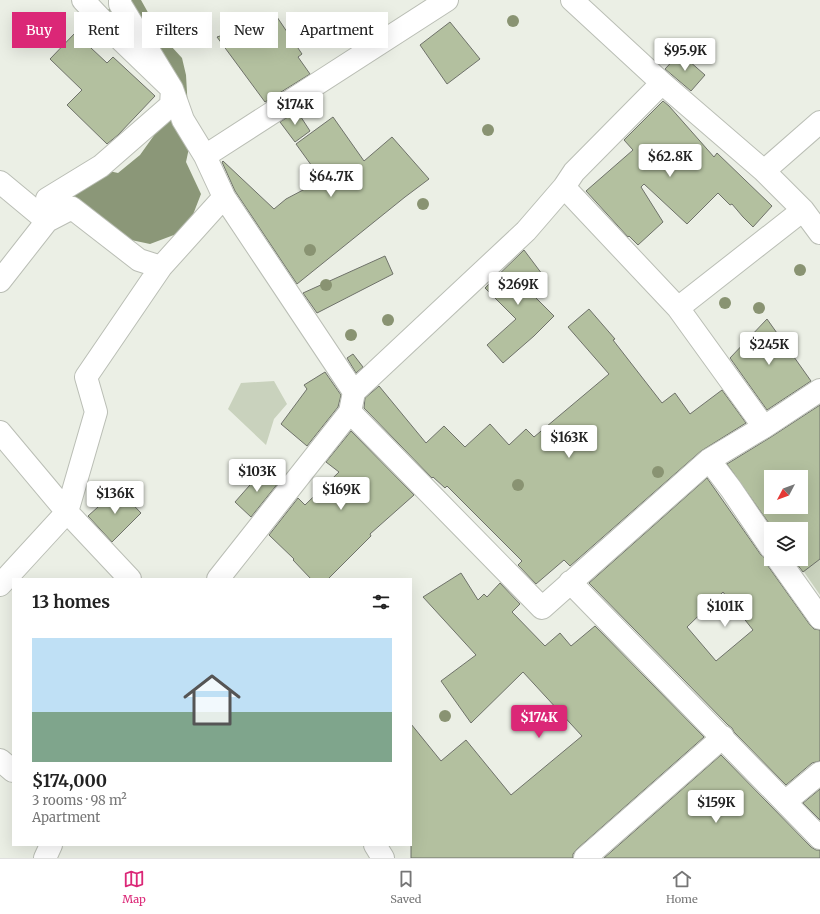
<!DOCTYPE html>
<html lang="en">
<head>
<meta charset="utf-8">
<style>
	body { margin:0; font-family:Merriweather,serif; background:#f2f2f2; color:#222; height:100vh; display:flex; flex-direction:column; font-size:15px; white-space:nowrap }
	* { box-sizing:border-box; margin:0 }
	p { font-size:13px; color:#767676 }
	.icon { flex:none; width:22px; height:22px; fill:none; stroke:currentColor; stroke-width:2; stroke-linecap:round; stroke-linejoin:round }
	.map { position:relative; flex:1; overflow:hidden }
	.details { position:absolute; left:12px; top:578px; width:400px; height:268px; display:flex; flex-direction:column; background:#fff; border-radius:0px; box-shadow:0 4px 16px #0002 }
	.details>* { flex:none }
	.hud { position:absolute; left:12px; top:12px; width:400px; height:36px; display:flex; gap:8px }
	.needle { width:26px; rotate:229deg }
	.tools { position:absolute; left:764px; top:470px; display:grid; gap:8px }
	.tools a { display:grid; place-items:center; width:44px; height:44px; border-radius:0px; background:#fff; box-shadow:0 4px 16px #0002; font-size:20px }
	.price { position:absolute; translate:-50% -34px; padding:0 9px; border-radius:4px; background:#fff; color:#222; font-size:13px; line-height:26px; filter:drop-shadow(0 1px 2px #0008) }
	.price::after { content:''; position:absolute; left:50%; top:24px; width:12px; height:9px; margin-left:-6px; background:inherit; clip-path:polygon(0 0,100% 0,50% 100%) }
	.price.active { background:#db2777; color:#fff }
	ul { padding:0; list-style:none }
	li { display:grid; align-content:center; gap:8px; height:212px; padding:0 20px }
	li+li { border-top:1px solid #e0e0e0 }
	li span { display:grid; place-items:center; height:124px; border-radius:0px; color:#555 }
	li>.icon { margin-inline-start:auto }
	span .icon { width:72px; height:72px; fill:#fffc; stroke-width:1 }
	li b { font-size:17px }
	h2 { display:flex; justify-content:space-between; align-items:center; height:48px; padding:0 20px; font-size:17px }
	.chip { padding:0 14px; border-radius:0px; background:#fff; box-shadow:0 4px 16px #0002; font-size:14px; line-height:36px }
	.chip.active { background:#db2777; color:#fff }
	.menu { display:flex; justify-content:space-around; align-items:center; height:56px; border-top:1px solid #e0e0e0; background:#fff; font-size:11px; color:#767676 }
	.menu a { display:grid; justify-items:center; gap:2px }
	.menu .active { color:#db2777 }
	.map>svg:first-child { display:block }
	.green { fill:#c9d2bd }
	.water { fill:#8b9778 }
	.building { fill:#b3c09f; stroke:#6f726a; fill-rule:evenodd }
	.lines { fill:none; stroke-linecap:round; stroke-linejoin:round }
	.minor-casing { stroke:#babeb5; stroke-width:24 }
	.minor { stroke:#fff; stroke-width:22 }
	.tree { fill:#899372 }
</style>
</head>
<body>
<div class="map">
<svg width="820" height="858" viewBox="0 0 820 858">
	<rect width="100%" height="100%" fill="#ebefe5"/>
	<path class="green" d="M274,381L287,404L274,419L266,445L228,409L241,383Z
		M820,559V595L802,569Z"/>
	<path class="water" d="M116,0H141L160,34L182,58L186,75L188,110L189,148L186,162L201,194L187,230L150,244L117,237L47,199L36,197L101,166L109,171L118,173L140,155L165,120L171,105L108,10Z"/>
	<path class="building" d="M277,17L302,54L298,57L310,74L265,102L217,37Z
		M450,22L480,59L447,84L420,45Z
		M75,33L107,63L113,57L155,96L118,135L107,144L67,105L82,90L50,59Z
		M680,53L705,75L691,91L665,69Z
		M663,101L669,106L714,157L717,153L772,206L753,227L743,217L732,204L730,205L718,193L687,224L644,184L641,187L663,222L638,245L629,236L628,237L586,191L633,150L624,140Z
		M297,111L310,131L295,142L280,122Z
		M333,117L364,161L392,137L429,179L405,197L297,284L235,191L222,162L223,161L274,209L286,199L322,180L296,144Z
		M524,250L542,274L527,289L554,316L534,336L503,363L487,345L516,319L485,288Z
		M385,256L393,274L317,313L303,293Z
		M589,309L615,339L613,340L662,403L675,393L690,414L722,390L746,423L701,451L570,566L564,560L536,584L518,565L522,561L447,486L445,488L433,477L432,478L364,408L365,398L379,386L426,443L444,426L465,447L490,424L509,445L526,429L534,437L609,374L568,327Z
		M767,319L811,381L767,410L730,358Z
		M353,354L363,367L356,373L347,358Z
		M325,372L341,395L338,407L307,446L281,424L307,389L304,385Z
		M820,405V559L803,572L793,559H801V529H773L727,464L771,437ZM771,477H801V507H771Z
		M351,431L414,495L370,534L371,536L328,579H311L293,560L294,559L269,535L298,498L305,505L339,472L326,462Z
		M264,469L279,482L251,517L235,502Z
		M707,478L761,555L766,559L768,566L810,625L814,629L820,630V761L812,763L786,785L734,732L732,728L728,725L589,583ZM723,592L753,630L716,661L687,627Z
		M118,489L141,513L112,542L88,516Z
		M461,573L478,600L484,594L487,597L500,583L520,604L512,612L545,646L560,633L571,646L595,626L704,737L577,849L573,854V858H411V724L441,761L466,740L511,795L582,736L523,672L471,723L441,681L476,655L423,597Z
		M721,755L811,847L816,850H820V858H604Z
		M820,789V820L803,803Z"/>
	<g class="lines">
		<g class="minor-casing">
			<path id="minor" d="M83,0L118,37L172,89L183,120L205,156L224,197L354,392
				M572,0L662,83L764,171L803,210L820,233
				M205,156L447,0
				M764,171L820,122
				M0,182L47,221L72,208L139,260L161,267
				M564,187L678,308L764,427
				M0,281L47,221V199L101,166L171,105L172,89L120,4V0
				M678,308L803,210
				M350,412L542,608L709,460L764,427L820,390
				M0,432L67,512L130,579
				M709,460L731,489L771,548
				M778,559L820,618
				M218,579L350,412L354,392L526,231L564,187L574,172L662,83
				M570,582L820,838
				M0,585L67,512L96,412L86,377L161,267L224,197
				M0,760L13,771
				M785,802L820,773
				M375,845L383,858
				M45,858L51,845
				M585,858L723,737"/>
		</g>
		<use href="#minor" class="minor"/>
	</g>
	<g class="tree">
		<circle cx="513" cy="21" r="6"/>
		<circle cx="488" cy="130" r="6"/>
		<circle cx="423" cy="204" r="6"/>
		<circle cx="310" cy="250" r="6"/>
		<circle cx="800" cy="270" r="6"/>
		<circle cx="326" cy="285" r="6"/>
		<circle cx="725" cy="303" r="6"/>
		<circle cx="759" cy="308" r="6"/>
		<circle cx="388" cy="320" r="6"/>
		<circle cx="351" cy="335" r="6"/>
		<circle cx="658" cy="472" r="6"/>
		<circle cx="518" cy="485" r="6"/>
		<circle cx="445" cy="716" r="6"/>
	</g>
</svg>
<div class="tools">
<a><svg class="needle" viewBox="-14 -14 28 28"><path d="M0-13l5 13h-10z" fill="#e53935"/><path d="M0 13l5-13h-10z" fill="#767676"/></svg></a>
<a><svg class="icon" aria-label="layers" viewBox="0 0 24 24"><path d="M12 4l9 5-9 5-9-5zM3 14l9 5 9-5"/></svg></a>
</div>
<b class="price" style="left:685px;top:72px">$95.9K</b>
<b class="price" style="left:295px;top:126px">$174K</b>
<b class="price" style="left:670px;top:178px">$62.8K</b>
<b class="price" style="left:331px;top:198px">$64.7K</b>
<b class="price" style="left:518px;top:306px">$269K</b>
<b class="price" style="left:769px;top:366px">$245K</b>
<b class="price" style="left:569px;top:459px">$163K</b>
<b class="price" style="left:257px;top:493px">$103K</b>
<b class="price" style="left:341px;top:511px">$169K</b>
<b class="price" style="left:115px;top:515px">$136K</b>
<b class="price" style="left:725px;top:628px">$101K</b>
<b class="price active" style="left:539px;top:739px">$174K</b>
<b class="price" style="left:716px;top:824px">$159K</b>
<div class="hud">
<a class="chip active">Buy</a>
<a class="chip">Rent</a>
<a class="chip">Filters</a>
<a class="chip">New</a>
<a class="chip">Apartment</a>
</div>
<section class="details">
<h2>13 homes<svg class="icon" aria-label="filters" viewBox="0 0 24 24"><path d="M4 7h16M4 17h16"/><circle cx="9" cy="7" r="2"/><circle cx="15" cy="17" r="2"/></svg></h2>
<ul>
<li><span style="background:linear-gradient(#bfe0f5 60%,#7fa58c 0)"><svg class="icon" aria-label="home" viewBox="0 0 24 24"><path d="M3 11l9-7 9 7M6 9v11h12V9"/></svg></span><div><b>$174,000</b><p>3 rooms · 98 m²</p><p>Apartment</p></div></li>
</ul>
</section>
</div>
<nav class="menu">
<a class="active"><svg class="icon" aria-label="map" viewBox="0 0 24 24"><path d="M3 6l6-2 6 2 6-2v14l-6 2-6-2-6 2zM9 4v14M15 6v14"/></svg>Map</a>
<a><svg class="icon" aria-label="saved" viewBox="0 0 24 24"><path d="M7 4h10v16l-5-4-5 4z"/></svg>Saved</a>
<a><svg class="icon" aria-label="home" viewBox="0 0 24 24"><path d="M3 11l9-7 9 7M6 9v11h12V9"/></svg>Home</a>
</nav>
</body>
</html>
